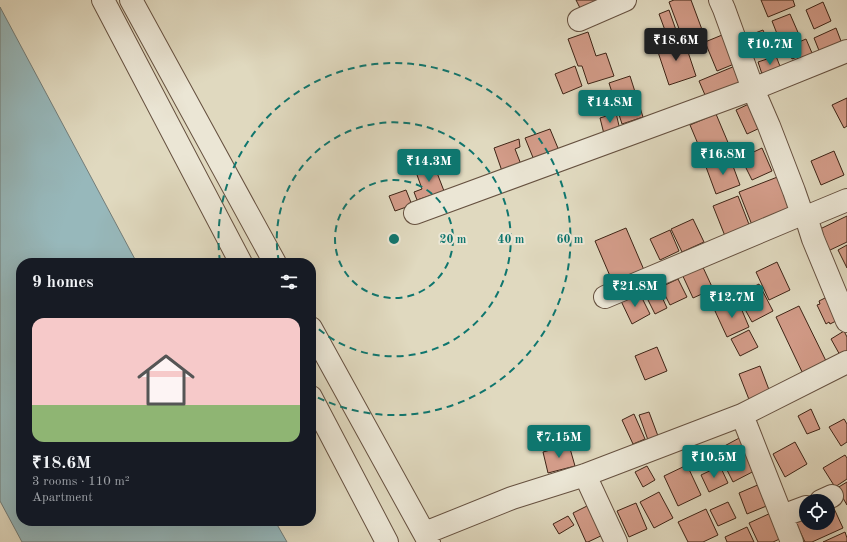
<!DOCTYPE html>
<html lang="en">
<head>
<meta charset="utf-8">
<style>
	body { margin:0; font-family:"Old Standard TT",serif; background:#20242c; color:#f1f3f6; height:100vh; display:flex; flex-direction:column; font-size:15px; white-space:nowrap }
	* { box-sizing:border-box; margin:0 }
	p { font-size:13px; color:#9ea1a6 }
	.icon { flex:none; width:22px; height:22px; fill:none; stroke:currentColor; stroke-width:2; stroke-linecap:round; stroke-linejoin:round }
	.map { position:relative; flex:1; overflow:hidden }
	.sheet { position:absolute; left:16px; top:258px; width:300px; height:268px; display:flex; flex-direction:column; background:#171b24; border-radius:16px; box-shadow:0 4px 16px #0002 }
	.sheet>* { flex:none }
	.buttons { position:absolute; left:799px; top:494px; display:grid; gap:8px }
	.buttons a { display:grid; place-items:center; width:36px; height:36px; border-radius:50%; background:#171b24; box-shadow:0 4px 16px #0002; font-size:20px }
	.price { position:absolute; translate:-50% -34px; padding:0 9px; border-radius:4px; background:#0f766e; color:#fff; font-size:13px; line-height:26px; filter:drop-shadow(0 1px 2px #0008) }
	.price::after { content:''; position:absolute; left:50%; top:24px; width:12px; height:9px; margin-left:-6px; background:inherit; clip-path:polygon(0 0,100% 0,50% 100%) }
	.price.active { background:#222; color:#fff }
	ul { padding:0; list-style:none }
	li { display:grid; align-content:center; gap:8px; height:212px; padding:0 16px }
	li span { display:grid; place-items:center; height:124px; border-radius:12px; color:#555 }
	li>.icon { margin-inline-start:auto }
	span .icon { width:72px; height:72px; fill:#fffc; stroke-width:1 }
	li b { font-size:17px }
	h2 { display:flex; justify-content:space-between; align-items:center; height:48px; padding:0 16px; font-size:17px }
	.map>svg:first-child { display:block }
	.water { fill:#97b8bb; stroke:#737d79 }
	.building { fill:#d39c89; stroke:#3e2416 }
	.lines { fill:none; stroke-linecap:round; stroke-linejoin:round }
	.minor-casing { stroke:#665140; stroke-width:24 }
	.minor { stroke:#ebe6d5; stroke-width:22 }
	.ring { fill:none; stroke:#0f766e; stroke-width:2; stroke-dasharray:7 5 }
	.centre { fill:#0f766e; stroke:#ebe6d5; stroke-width:2 }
	.ring-label { font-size:12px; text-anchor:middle; font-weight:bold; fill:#0f766e; stroke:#ebe6d5; stroke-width:4; stroke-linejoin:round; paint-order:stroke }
</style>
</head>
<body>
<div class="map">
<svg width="847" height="542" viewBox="0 0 847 542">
	<rect width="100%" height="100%" fill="#e0d9bf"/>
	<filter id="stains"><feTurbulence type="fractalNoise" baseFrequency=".005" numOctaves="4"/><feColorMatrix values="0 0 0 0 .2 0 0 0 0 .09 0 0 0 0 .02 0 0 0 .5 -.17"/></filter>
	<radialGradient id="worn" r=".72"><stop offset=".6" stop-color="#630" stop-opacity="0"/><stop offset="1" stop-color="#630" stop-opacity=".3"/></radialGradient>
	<path class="water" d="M0,7L137,263H21V521H275L287,542H22L0,501Z"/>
	<path class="building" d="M576,0H601L581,10Z
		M674,0H691L704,35L684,42L669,2Z
		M761,0H793L795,6L768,17Z
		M823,2L831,21L814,29L806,10Z
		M669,10L676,30L666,33L659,14Z
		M790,14L800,37L781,44L772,21Z
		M836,28L844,49L822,58L814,38Z
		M763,30L771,49L750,57L742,38Z
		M588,32L596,56L606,53L614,76L588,84L582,66H578L568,39Z
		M727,33L739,62L717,71L705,42Z
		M806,39L815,60L801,66L797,57L792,59L787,47Z
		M674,40L678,49L686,46L696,76L669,85L656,46Z
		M776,56L783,74H762L758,62Z
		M575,66L582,86L563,94L555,74Z
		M735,66L744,87L708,102L699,81Z
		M630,76L643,117L622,124L609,83Z
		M847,98V126L844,128L832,105Z
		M751,103L762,127L747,134L736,110Z
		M616,113L620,130L604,134L600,118Z
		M716,114L732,152L706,163L690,125Z
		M550,129L560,153L534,160L525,138Z
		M519,139L520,147L515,149L522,167L503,174L494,148Z
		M762,148L772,171L752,180L741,158Z
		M834,151L844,175L821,185L811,161Z
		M730,158L740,185L716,194L706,167Z
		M434,165L444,191L417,200L414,192L422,189L416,172Z
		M780,176L794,209L752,225L739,192Z
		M406,190L412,205L395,211L389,196Z
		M738,196L750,227L725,236L713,206Z
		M847,216V242L828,251L818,230Z
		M693,219L704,242L682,252L671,229Z
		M626,228L644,270L613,283L595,241Z
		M670,230L679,251L660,260L650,239Z
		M847,245V268L838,250Z
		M777,262L790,290L769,300L756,272Z
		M701,263L713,289L693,298L681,272Z
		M678,279L687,297L670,305L661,287Z
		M655,282L667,308L655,314L642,288Z
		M759,284L773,311L752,322L737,295Z
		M639,292L650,314L632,324L621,301Z
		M831,295L842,318L830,324L829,322L826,324L817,305L820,304L819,301Z
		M738,301L749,327L727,337L715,311Z
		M799,306L828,365L804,376L776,317Z
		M749,330L758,347L740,356L731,339Z
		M844,331L847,337V354L841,357L831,339Z
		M657,347L667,371L645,380L635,356Z
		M760,366L771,395L750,402L739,374Z
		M811,409L820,429L807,434L798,416Z
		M649,412L658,436L648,440L639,415Z
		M634,414L645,439L633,444L622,420Z
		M844,419L847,424V442L841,446L829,427Z
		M743,436L760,468L733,482L717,450Z
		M795,442L807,464L785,477L773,454Z
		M569,445L575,466L548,473L543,452Z
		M845,455L847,458V479L835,487L823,468Z
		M687,465L701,495L678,506L664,476Z
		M647,466L655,480L643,487L635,472Z
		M720,466L728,483L709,492L701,475Z
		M847,482V505L837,488Z
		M760,484L769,505L747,514L739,493Z
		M659,492L673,518L654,528L640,502Z
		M728,502L736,518L718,526L710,510Z
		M831,502L843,528L812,542H805L794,519L806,513V523H828V503Z
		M593,503L607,533L588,542H586L573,513Z
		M636,503L647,529L629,537L617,511Z
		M706,509L718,535L703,542H688L678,522Z
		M773,512L784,537L773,542H758L749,523Z
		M568,516L574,525L559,534L553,524Z
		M747,527L754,542H727L725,537Z
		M845,532L847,538V542H823Z"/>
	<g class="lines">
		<g class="minor-casing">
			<path id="minor" d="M103,0L241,263
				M131,0L275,263
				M720,0L724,9L753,89L769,126L794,191L802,214L806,217L813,239L847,321
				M579,20L625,0
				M415,213L753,89L847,51
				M806,217L847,200
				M605,297L802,214
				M311,328L429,542
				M311,397L387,542
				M742,415L792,542
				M585,475L616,542
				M821,501L832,496
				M782,516L806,507
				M425,533L512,498L585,475L742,415L847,362"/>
		</g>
		<use href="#minor" class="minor"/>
	</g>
	<g class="ring">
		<circle cx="394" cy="239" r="59"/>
		<path d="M279 262A117 117 0 1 1 311 322"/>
		<path d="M220 262A176 176 0 1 1 311 394"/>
	</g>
	<circle cx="394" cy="239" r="6" class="centre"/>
	<g class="ring-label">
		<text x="453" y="243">20 m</text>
		<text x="511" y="243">40 m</text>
		<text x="570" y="243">60 m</text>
	</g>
	<rect width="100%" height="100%" filter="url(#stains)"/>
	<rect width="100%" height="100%" fill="url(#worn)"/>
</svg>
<div class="buttons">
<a><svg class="icon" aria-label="locate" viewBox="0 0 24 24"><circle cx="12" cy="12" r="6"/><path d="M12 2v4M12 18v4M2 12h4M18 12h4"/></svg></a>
</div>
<b class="price active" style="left:676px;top:62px">₹18.6M</b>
<b class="price" style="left:770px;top:66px">₹10.7M</b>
<b class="price" style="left:610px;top:124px">₹14.8M</b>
<b class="price" style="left:723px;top:176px">₹16.8M</b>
<b class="price" style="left:429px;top:183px">₹14.3M</b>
<b class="price" style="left:635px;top:308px">₹21.8M</b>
<b class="price" style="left:732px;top:319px">₹12.7M</b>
<b class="price" style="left:559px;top:459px">₹7.15M</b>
<b class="price" style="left:714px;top:479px">₹10.5M</b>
<section class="sheet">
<h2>9 homes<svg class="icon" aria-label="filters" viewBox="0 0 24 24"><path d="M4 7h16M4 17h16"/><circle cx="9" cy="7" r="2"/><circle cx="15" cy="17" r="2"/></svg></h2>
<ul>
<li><span style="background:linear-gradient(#f6c9c9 70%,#8fb573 0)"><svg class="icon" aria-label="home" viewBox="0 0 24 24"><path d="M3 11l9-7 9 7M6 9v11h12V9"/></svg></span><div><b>₹18.6M</b><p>3 rooms · 110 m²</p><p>Apartment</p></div></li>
</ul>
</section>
</div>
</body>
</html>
